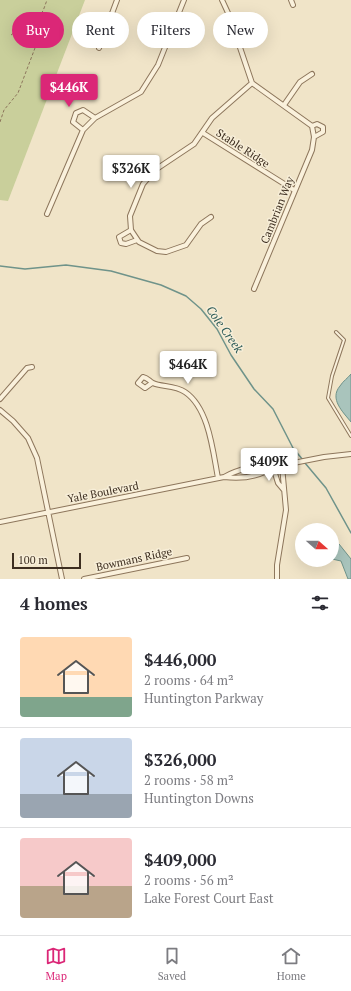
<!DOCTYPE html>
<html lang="en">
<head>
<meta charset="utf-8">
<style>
	body { margin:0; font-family:"PT Serif",serif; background:#f7f7f7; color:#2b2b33; height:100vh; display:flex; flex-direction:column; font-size:15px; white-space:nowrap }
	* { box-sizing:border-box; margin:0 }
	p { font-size:13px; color:#7c7c81 }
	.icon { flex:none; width:22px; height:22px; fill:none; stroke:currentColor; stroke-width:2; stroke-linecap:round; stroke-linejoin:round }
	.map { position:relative; height:579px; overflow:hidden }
	.sheet { display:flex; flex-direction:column; background:#fff; flex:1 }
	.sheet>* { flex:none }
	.top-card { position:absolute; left:12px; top:12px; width:327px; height:36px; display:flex; gap:8px }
	.needle { width:26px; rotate:111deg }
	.controls { position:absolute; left:295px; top:523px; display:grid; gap:8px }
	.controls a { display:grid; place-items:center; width:44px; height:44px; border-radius:50%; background:#fff; box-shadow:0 4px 16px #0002; font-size:20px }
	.scale { position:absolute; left:12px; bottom:10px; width:69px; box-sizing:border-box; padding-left:4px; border:2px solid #3d2e20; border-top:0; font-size:11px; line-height:14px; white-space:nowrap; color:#3d2e20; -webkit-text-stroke:3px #f7eed8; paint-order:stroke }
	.price { position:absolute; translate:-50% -34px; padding:0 9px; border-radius:4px; background:#fff; color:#222; font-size:13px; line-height:26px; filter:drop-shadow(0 1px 2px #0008) }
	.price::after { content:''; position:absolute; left:50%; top:24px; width:12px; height:9px; margin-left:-6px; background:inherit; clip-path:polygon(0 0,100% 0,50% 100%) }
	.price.current { background:#db2777; color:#fff }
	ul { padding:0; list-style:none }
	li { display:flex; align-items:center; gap:12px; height:100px; padding:0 20px }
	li+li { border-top:1px solid #e1e1e2 }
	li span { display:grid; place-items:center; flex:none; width:112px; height:80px; border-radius:4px; color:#555 }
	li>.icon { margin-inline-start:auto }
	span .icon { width:48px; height:48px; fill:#fffc; stroke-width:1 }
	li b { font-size:17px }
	h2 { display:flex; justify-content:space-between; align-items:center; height:48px; padding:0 20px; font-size:17px }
	.chip { padding:0 14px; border-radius:18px; background:#fff; box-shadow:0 4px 16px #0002; font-size:14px; line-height:36px }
	.chip.current { background:#db2777; color:#fff }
	.tabs { display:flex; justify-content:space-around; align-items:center; height:56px; border-top:1px solid #e1e1e2; background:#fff; font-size:11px; color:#7c7c81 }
	.tabs a { display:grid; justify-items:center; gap:2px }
	.tabs .current { color:#db2777 }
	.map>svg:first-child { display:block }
	.green { fill:#c9cf9b }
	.water { fill:#a9c4bc; stroke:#6f938a }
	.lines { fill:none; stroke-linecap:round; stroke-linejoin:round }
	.stream { stroke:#6f938a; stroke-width:1.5 }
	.service-casing { stroke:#8d765c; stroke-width:4 }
	.minor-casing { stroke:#8d765c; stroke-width:6 }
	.path { stroke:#8d765c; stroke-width:1; stroke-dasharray:3 2; stroke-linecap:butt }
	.service { stroke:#faf1dc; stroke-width:2 }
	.minor { stroke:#faf1dc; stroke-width:4 }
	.labels { text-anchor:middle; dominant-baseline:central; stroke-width:3; stroke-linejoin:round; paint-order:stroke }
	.street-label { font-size:11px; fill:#3d2e20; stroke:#f7eed8 }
	.water-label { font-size:12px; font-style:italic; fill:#2f5d5a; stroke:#f7eed8 }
</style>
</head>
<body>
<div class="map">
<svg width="351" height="579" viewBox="0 0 351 579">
	<rect width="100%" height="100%" fill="#f0e4c8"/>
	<path class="green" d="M0,0H85L8,201L0,200Z"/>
	<path class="water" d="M351,374V422C343,412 329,399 340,386C343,381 348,378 351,374Z
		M339,544L351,559V579H348L341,561L332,559V549Z"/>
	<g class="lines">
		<path class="stream" d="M0,266L25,269L66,265L111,271L161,285L186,296L201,309L217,329L231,355L254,389L273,409L293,448L303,460
			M305,463L326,488L351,533"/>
		<g class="service-casing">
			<path id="service" d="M336,332L344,340L332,376L328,398L351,436"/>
		</g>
		<g class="minor-casing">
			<path id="minor" d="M222,0L229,15L252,83L312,126L314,137L312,150L254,289
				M291,0L293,5
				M99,48L117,0
				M284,105L300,82L312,74
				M312,126L317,124L323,127V132L314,137
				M83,130L73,122L76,113L83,110L95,118
				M203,133L294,190
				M47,214L83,130L95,118L141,92L158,65L184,0
				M211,217L201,224L186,245L166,252L157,251L139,242L131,230L130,216L143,184L155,170L194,144L212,118L252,83
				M131,230L119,237L121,243L126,244L137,240
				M152,383L145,388L138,383L143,377C148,378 149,381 153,383C161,387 175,385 185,392C209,408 213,452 218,478
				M0,399L27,368L32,367
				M0,410L13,421L28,438L37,458L62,579
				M273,467L278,483L283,489
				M224,477C238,469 257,465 273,467L324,457L351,454
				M0,522L224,477C241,479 259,477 273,467
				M84,579L187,558
				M277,579V565L286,510L282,466"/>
		</g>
		<path class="path" d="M11,35L19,29L36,26
			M0,122L4,110L18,93L35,48L37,39L36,18L43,11L47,0"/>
		<use href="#service" class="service"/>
		<use href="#minor" class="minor"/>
	</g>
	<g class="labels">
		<g class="street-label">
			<text transform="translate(243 148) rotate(33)">Stable Ridge</text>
			<text transform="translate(277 210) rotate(-68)">Cambrian Way</text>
			<text transform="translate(103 492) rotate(-11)">Yale Boulevard</text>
			<text transform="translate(134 559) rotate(-12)">Bowmans Ridge</text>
		</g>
		<g class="water-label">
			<text transform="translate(225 329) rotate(55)">Cole Creek</text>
		</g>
	</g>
</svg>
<div class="controls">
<a><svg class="needle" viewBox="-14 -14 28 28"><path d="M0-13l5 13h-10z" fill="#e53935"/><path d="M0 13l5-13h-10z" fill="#7c7c81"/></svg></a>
</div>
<div class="scale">100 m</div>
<b class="price current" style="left:69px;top:108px">$446K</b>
<b class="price" style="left:131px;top:189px">$326K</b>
<b class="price" style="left:188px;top:385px">$464K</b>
<b class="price" style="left:269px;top:482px">$409K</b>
<div class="top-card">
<a class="chip current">Buy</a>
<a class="chip">Rent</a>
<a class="chip">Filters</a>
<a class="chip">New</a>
</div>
</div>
<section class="sheet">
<h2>4 homes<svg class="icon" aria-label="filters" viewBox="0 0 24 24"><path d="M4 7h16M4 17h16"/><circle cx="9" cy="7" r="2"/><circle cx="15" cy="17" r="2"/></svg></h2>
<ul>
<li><span style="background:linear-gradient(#ffd9b3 75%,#7fa58c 0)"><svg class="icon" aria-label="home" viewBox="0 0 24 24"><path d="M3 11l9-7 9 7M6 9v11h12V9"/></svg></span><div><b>$446,000</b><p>2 rooms · 64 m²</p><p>Huntington Parkway</p></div></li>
<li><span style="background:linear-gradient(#c9d6e8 70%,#9aa5b1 0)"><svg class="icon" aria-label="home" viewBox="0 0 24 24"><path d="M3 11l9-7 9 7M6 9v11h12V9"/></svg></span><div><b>$326,000</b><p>2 rooms · 58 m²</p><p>Huntington Downs</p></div></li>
<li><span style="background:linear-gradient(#f6c9c9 60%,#b9a48a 0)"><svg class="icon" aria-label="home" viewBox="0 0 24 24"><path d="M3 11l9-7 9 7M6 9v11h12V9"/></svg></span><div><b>$409,000</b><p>2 rooms · 56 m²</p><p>Lake Forest Court East</p></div></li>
</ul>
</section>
<nav class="tabs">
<a class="current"><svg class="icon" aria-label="map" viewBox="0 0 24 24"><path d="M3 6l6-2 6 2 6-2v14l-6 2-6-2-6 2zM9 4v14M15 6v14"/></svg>Map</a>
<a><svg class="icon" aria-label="saved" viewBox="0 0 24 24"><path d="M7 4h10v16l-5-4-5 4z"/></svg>Saved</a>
<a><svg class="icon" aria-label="home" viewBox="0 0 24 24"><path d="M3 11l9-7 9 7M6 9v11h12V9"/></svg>Home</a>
</nav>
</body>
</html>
